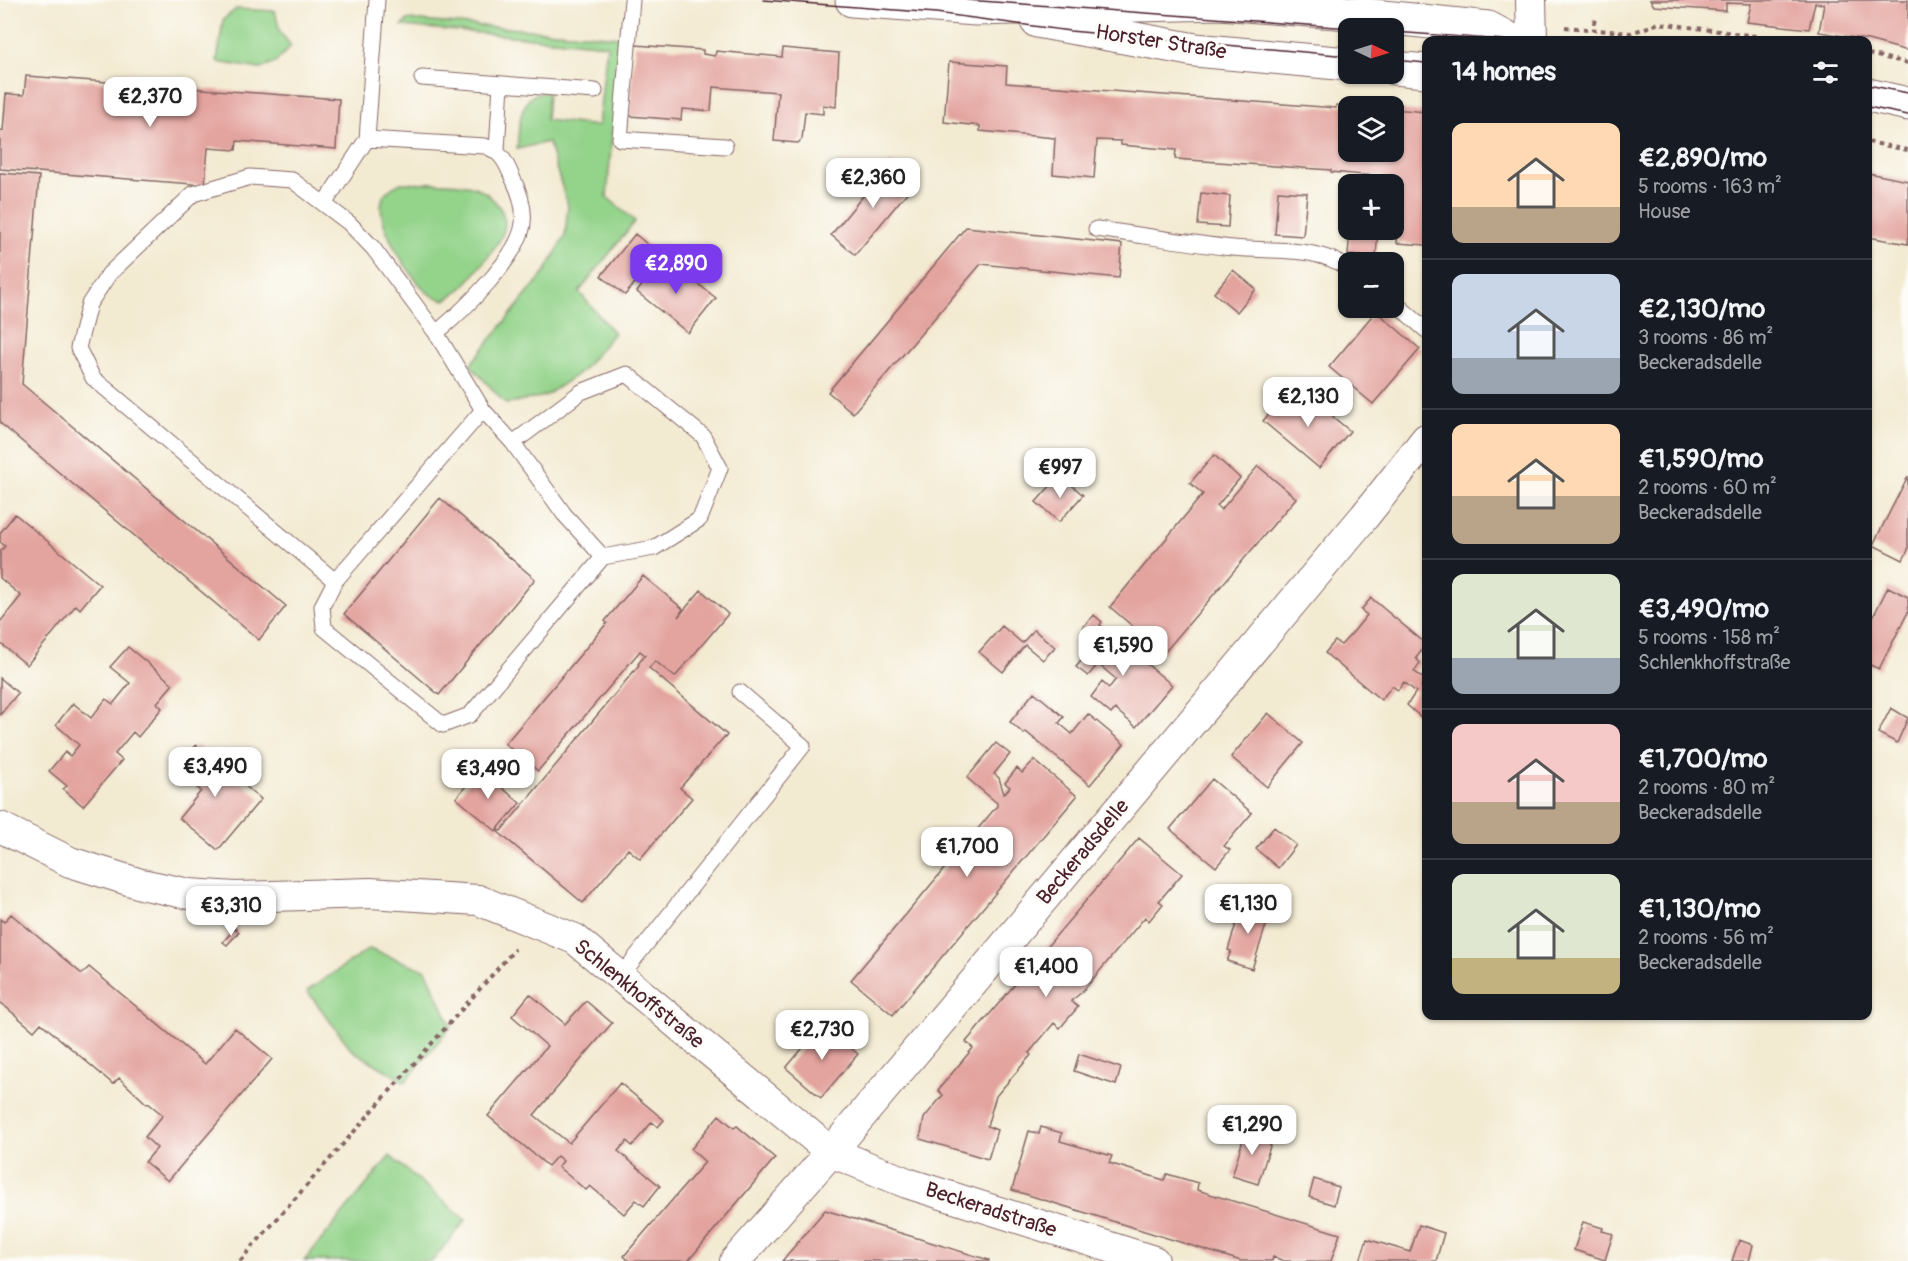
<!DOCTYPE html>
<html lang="en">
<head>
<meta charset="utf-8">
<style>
	body { margin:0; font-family:Pangolin,sans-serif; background:#20242c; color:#f1f3f6; height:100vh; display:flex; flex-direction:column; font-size:22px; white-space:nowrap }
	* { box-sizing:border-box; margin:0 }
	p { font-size:20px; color:#9ea1a6 }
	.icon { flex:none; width:33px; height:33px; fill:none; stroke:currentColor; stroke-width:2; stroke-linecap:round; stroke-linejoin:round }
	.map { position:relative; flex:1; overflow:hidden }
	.details { position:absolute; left:1422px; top:36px; width:450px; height:984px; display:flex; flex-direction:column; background:#171b24; border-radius:12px; box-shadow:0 2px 4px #0004 }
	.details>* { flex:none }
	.needle { width:39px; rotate:94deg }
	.buttons { position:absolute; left:1338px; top:18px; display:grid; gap:12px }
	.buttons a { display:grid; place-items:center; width:66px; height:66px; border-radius:12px; background:#171b24; box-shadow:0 2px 4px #0004; font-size:30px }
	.price { position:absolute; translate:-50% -51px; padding:0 14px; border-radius:12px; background:#fff; color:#222; font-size:20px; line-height:39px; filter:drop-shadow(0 2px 3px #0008) }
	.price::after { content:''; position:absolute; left:50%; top:36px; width:18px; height:14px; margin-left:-9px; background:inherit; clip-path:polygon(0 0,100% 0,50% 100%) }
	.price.active { background:#7c3aed; color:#fff }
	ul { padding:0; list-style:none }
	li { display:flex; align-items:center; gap:18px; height:150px; padding:0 30px }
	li+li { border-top:2px solid #363941 }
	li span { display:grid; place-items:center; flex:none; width:168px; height:120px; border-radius:12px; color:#555 }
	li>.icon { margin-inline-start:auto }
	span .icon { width:72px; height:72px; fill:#fffc; stroke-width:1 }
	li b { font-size:26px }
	h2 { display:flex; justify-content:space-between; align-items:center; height:72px; padding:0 30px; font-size:26px }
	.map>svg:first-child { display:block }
	.green { fill:#93d38a; stroke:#6e795a; stroke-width:1.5 }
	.building { fill:#e3a39e }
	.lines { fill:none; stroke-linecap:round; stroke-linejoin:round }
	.service-casing { stroke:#856665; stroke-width:17 }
	.minor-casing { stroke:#856665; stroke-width:32 }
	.secondary-casing { stroke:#856665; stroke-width:35 }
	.path { stroke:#856665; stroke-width:4; stroke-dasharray:4.5 4.5; stroke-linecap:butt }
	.service { stroke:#fff; stroke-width:15 }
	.minor { stroke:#fff; stroke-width:30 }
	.secondary { stroke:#fff; stroke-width:33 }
	.tram { stroke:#4a1f2b; stroke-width:1.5 }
	.labels { text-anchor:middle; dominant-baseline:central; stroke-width:6; stroke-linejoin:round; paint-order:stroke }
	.street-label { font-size:21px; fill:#4a1f2b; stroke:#fdfcf7 }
</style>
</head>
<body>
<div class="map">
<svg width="1908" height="1261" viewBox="0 0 1908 1261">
	<rect width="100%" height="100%" fill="#fdfcf7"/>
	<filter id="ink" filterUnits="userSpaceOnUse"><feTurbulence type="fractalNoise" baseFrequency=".0167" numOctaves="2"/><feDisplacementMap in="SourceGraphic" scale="12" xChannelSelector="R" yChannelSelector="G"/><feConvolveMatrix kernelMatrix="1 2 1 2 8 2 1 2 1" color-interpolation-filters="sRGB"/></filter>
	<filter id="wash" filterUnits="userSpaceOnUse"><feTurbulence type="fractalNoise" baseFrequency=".008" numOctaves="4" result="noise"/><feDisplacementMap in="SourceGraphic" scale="24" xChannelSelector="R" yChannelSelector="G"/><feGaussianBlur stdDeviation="1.35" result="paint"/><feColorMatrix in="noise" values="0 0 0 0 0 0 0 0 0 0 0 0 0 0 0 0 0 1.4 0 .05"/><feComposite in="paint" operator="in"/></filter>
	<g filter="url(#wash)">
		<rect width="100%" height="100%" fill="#f3ead2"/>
		<path class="green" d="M236,9L275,11L280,32L291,46L275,63L260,69L217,62L223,20Z
			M407,20L620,37L607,197L635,221L579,292L614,333L581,372L545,396L506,404L470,365L545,272L565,236L568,206L548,142L517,149C519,133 518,105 534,95C537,93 543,93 548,92L546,120L598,126L607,45L402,26Z
			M401,183C421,183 453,181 471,186C489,191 509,211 504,230C501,241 493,249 487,258C474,274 464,290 445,300C439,298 432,297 428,293C410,277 373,222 383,197C386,190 395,186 401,183Z
			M369,949L426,970L451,1026L405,1082L352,1050L307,991Z
			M390,1156L466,1220L432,1261H304Z"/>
		<g id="blocks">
			<path class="building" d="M1650,0H1908V51L1868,40L1819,32L1824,4L1815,3L1809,29L1747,22L1751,4L1726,3V11L1654,6Z
				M635,45L703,50V54L715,56L716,51L782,57L783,48L839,53L836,107L823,105V114L805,112L802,139L798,143L774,141L778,92L713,87L711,111L682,109L681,120L629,116Z
				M949,62L1007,66L1006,83L1336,108V105L1348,106V152H1394V109L1426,112V245L1397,243L1398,228H1394V184H1385V177L1331,172V170L1175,159L1176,150L1121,145V141L1097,140L1094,178L1053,174L1055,138L980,131V126L944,122Z
				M26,76L339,99L336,149L237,141L236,150L208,148L205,185L0,169V130L3,131L6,94L24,95Z
				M890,163L915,183L855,255L831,235Z
				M0,173L39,176L22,384L286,606L259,640L0,423Z
				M1868,173L1908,181V244L1868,237Z
				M1278,191L1307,193L1303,236L1275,234Z
				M1201,193L1230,196L1228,227L1198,225Z
				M966,227L1122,244L1119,278L981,264L853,413L828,392Z
				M1350,230H1378L1376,257L1348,255Z
				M635,234L659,254L625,295L601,276Z
				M664,257L716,298L688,333L637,292Z
				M1233,270L1256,289L1237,312L1214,293Z
				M1376,311L1420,349L1373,404L1329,367Z
				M1303,391L1322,407L1324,405L1335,414L1333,417L1350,431L1319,468L1263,421L1278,403L1287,410Z
				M1214,455L1240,478L1217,506L1221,510L1258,466L1296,498L1164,653L1110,607L1203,494L1190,483Z
				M1060,475L1083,495L1059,522L1036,502Z
				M1908,476V550L1903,560L1873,545Z
				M440,498L535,579L439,695L344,614Z
				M15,514L100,585L80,609L76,605L27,665L0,643V622L21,596L0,578V552L5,546L0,542V533Z
				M643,576L683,609L678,617L701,590L728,614L675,677L655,661L649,668L727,735L725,738L724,737L680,788L692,798L640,859L628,849L583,903L497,831L498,830L501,831L639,665L638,664L645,655L640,651L538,771L505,744L607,623L605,621Z
				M1888,587L1908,597V612L1879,669L1868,664V627Z
				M1371,598L1426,644L1416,658L1420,663L1414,671L1425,680L1421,687L1426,680V714L1423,719L1407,705L1416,692L1404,682L1398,690L1392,686L1381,700L1325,653L1335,641L1341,645L1354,631L1367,615L1361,610Z
				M1094,615L1102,622L1100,625L1172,685L1136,727L1115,709L1111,714L1091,697L1102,682L1109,688L1116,679L1098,664L1088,676L1076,667L1099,640L1083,627Z
				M1002,626L1022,643L1034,630L1055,647L1043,660L1025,645L1003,672L979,652Z
				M128,647L173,684L157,703L162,708L138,737L133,732L115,754L122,760L83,806L63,789L67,786L49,771L65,752L70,756L79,745L56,725L73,703L91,718L106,699L113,704L130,683L110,667Z
				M0,678L18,693L0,715Z
				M1034,692L1064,717L1059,723L1072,734L1088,714L1124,744L1090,785L1026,732L1024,734L1010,722Z
				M1891,708L1908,718L1897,743L1878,733Z
				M1268,713L1303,743L1267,787L1231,757Z
				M996,743L1010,754L994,774L999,778L1004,794L1010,787L1005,783L1017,768L1022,773L1034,760L1077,796L893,1015L851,980L997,806V803L967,778Z
				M196,745L261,799L218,850L179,818L201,791L178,772L175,776L172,774Z
				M480,769L520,803L496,831L456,798Z
				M1212,779L1252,813L1224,846L1230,850L1216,867L1170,829Z
				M1274,827L1296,845L1278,868L1256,849Z
				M1139,838L1182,874L1159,901L1163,904L1149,921L1145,917L1082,992L1071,1001L1078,1007L1060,1028L1054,1023L1029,1053L1031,1055L996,1096L987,1126L997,1130L988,1159L920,1139L924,1118L943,1095L938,1090L973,1048L966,1042Z
				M1243,901L1271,910L1252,969L1227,961L1231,951L1228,950Z
				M11,914L82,974L89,967L205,1064L235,1028L272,1059L168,1181L145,1162L157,1148L145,1137L163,1115L148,1103L147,1104L119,1078L113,1084L41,1023L34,1031L0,1002V919L4,922Z
				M235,928L239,932L227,945L223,942Z
				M530,994L565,1024L586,1001L612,1023L534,1115L569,1143L620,1083L664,1120L658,1127L652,1122L632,1146L627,1141L618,1151L660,1186L644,1206L636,1200L624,1214L590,1186L586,1190L558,1167L563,1161L557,1156L548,1166L488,1116L547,1046L512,1016Z
				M823,1024L858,1054L821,1098L786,1068Z
				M1079,1054L1121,1068L1116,1085L1074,1071Z
				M719,1115L734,1128L737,1126L775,1158L688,1261H629L624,1256L705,1162L691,1149Z
				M1041,1127L1062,1133L1060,1141L1112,1156L1109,1163L1164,1180L1167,1174L1198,1183L1197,1190L1340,1234L1331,1261H1284L1273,1257L1272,1261H1241L1012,1190L1029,1131L1039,1134Z
				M1246,1129L1273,1137L1258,1184L1232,1176Z
				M1314,1179L1339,1187L1334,1205L1309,1197Z
				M825,1210L989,1260V1261H782Z
				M1583,1222L1603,1228L1602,1231L1613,1234L1605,1260L1574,1250Z
				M1419,1225L1444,1233L1436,1261H1360L1367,1239L1410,1252Z
				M1739,1240L1753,1245L1749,1261H1732Z"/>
		</g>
	</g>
	<g filter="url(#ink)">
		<use href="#blocks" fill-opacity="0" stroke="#856665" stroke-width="1.5"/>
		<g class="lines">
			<g class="service-casing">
				<path id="service" d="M632,0L620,139L725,146
					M422,78L595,91
					M367,139L485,146C502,152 506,163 513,179C520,193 525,207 523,223C520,256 462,312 436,333
					M497,150L501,84
					M250,177L292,180L349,223L373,248L436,333L483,410L513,443L564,514L603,557L470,715L443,725L324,628L322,606L335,581L93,378L78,348L89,304L109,274L193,194Z
					M324,204L367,139L377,0
					M1096,229C1141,235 1187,243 1233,248C1272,252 1314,245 1348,268
					M1394,302L1426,330
					M513,443L581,392L627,374L703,436L720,468L700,519L654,548L603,557
					M335,581L483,410
					M620,977L803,746L740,692"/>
			</g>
			<g class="minor-casing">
				<path id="minor" d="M1531,0L1532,40
					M0,827L70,862L141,884L189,894L236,897L370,893L478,900L575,939L831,1152L907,1183L1154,1261
					M735,1261L831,1152L1364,517L1426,439"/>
			</g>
			<g class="secondary-casing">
				<path id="secondary" d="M852,0L976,9L1220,3L1336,12L1488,28L1511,40
					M1037,21L1195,50L1348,64
					M1394,68L1426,71
					M1868,95L1908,104"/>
			</g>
			<path class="path" d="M1594,24L1595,16
				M1565,27L1631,33L1659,23L1785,40
				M1868,54L1908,63
				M1868,142L1908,150
				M240,1261L515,949"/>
			<use href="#service" class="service"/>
			<use href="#minor" class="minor"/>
			<use href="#secondary" class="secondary"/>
			<path class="tram" d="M763,0L936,13L1070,31L1348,56
				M967,0L1350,28
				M1394,32L1504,40
				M1394,60L1426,63
				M1868,85L1908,93
				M1868,107L1908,115"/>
		</g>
	</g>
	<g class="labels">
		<g class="street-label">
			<text transform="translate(1161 42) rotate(9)">Horster Straße</text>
			<text transform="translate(1083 852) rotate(-50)">Beckeradsdelle</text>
			<text transform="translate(639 994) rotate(39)">Schlenkhoffstraße</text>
			<text transform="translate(991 1210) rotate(18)">Beckeradstraße</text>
		</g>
	</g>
</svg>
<div class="buttons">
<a><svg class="needle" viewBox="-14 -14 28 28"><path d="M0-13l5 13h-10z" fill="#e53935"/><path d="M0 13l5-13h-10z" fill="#9ea1a6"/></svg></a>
<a><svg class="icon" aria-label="layers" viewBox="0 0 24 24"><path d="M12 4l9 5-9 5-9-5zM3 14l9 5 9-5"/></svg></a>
<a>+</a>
<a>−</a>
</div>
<b class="price" style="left:150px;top:128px">€2,370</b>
<b class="price" style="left:873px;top:209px">€2,360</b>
<b class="price active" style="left:676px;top:295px">€2,890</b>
<b class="price" style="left:1308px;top:428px">€2,130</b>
<b class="price" style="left:1060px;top:499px">€997</b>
<b class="price" style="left:1123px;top:677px">€1,590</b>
<b class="price" style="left:215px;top:798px">€3,490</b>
<b class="price" style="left:488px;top:800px">€3,490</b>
<b class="price" style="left:967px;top:878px">€1,700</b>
<b class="price" style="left:1248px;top:935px">€1,130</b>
<b class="price" style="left:231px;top:937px">€3,310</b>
<b class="price" style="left:1046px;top:998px">€1,400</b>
<b class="price" style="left:822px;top:1061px">€2,730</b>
<b class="price" style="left:1252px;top:1156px">€1,290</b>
<section class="details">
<h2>14 homes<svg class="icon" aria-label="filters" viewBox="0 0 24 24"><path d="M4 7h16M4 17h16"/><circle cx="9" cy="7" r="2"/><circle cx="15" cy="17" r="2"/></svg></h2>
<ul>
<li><span style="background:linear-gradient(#ffd9b3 70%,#b9a48a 0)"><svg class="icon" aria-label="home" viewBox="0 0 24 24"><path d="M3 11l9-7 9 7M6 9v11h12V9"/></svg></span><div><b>€2,890/mo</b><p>5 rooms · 163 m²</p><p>House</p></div></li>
<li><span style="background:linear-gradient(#c9d6e8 70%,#9aa5b1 0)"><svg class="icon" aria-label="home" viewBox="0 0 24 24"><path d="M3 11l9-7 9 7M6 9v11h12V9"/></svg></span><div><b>€2,130/mo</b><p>3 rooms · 86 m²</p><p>Beckeradsdelle</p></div></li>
<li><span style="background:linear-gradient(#ffd9b3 60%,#b9a48a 0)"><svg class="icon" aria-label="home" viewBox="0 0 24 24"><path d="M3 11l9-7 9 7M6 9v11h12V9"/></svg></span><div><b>€1,590/mo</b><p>2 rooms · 60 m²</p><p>Beckeradsdelle</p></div></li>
<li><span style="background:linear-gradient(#dfe7d0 70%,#9aa5b1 0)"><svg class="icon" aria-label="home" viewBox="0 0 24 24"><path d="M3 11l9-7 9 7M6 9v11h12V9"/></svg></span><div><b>€3,490/mo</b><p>5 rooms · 158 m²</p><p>Schlenkhoffstraße</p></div></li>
<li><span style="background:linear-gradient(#f6c9c9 65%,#b9a48a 0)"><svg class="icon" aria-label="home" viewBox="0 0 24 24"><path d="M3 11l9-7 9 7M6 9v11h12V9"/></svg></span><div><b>€1,700/mo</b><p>2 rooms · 80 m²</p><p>Beckeradsdelle</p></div></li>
<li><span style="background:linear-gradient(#dfe7d0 70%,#c2b280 0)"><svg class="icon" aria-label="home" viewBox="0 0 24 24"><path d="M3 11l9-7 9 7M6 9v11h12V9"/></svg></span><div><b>€1,130/mo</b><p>2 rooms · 56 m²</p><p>Beckeradsdelle</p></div></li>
</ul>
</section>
</div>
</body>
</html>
